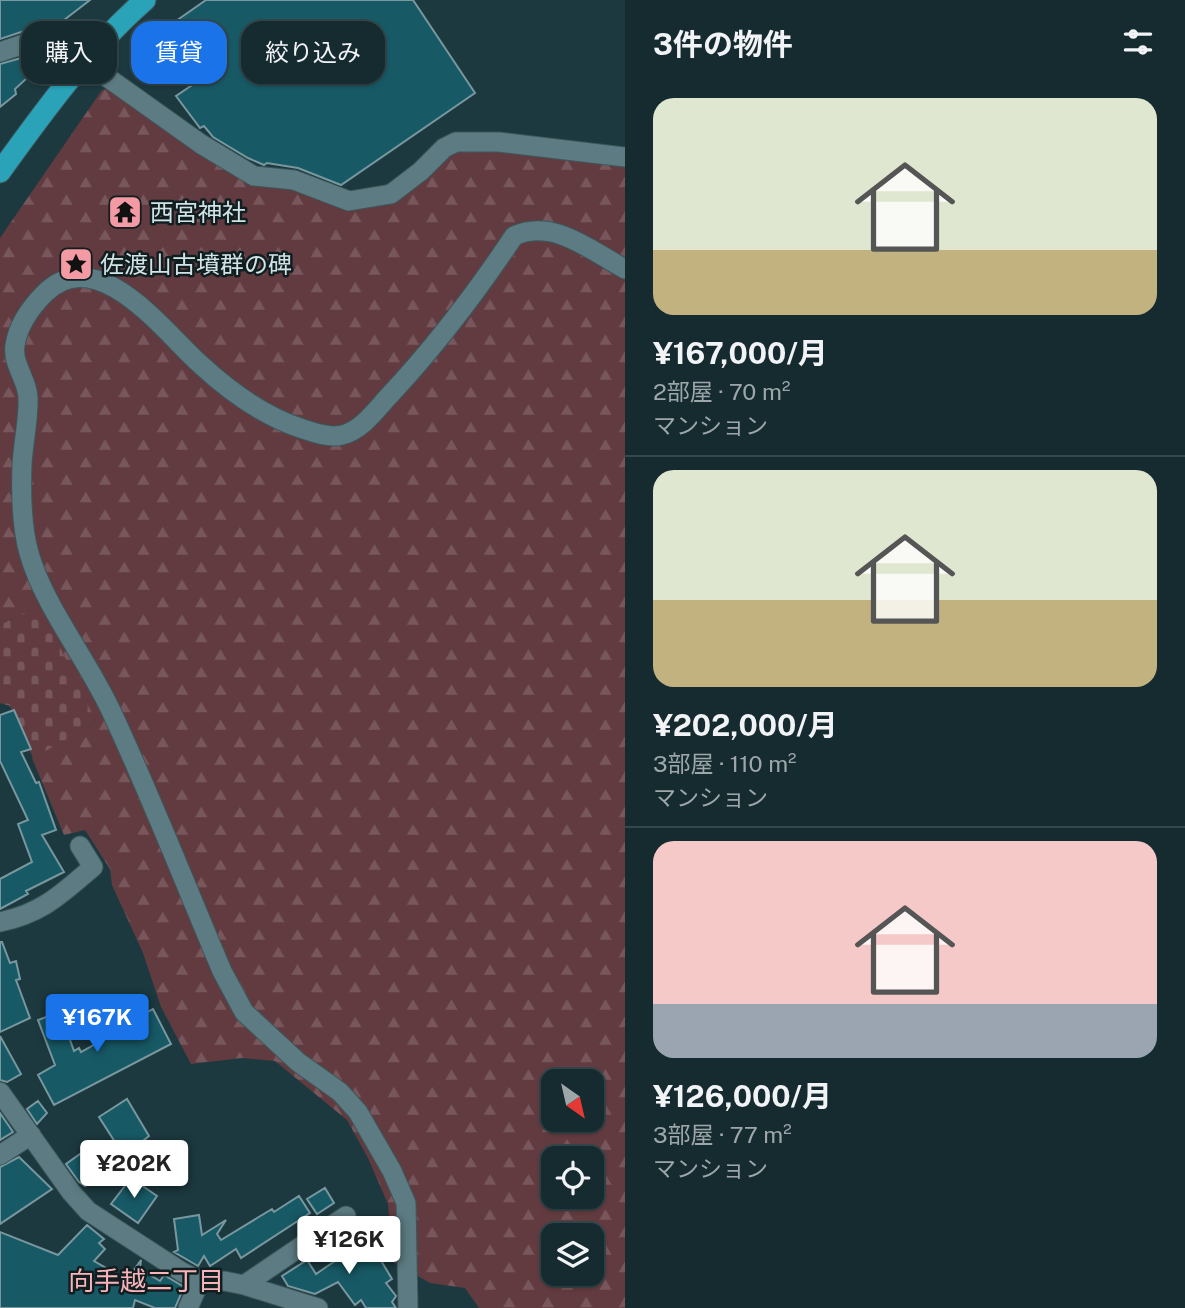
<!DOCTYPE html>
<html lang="ja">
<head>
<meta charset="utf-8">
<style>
	body { margin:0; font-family:"Public Sans","Noto Sans JP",sans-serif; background:#1e3337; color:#f1f3f6; height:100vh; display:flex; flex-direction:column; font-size:26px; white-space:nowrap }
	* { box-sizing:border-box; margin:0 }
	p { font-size:23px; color:#9da7aa }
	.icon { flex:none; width:38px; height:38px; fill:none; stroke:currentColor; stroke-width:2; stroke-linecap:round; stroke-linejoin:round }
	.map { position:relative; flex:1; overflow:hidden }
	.drawer { display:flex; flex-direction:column; background:#152b2f; width:560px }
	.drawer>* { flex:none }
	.top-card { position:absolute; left:21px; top:21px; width:499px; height:63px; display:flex; gap:14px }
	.needle { width:46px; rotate:146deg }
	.controls { position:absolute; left:541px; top:1069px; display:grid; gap:14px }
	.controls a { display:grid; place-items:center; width:63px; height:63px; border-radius:14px; background:#152b2f; box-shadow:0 2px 5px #0004,0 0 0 2px #34474b; font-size:35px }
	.price { position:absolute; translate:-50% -60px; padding:0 16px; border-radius:7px; background:#fff; color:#222; font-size:23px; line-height:46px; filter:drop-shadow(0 2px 4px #0008) }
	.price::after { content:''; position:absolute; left:50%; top:42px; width:21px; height:16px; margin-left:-10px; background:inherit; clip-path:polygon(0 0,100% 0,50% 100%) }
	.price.on { background:#1a73e8; color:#fff }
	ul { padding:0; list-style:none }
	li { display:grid; align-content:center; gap:14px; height:371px; padding:0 28px }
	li+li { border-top:2px solid #34474b }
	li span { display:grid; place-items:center; height:217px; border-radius:21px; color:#555 }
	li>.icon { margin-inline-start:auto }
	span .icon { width:126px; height:126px; fill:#fffc; stroke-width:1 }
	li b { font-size:30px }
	h2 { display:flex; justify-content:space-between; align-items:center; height:84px; padding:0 28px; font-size:30px }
	.tag { padding:0 24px; border-radius:21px; background:#152b2f; box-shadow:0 2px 5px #0004,0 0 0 2px #34474b; font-size:24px; line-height:63px }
	.tag.on { background:#1a73e8; color:#fff }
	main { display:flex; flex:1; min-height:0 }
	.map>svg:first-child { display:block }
	.forest { fill:url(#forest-firs); fill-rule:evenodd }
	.cemetery { fill:url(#cemetery-stones) }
	.building { fill:#175965; stroke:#78979e; stroke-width:2 }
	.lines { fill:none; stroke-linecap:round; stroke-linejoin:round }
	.minor-casing { stroke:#3c575b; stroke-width:21 }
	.highway-casing { stroke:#3c575b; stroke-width:23 }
	.minor { stroke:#5c7b82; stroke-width:19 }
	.highway { stroke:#2aa3b9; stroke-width:21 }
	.labels { text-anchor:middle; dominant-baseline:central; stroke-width:5; stroke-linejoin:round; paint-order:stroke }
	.poi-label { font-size:24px; fill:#d2e3e7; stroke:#111e20; text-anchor:start }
	.neighbourhood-label { font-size:26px; fill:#f8b4ba; stroke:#111e20 }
</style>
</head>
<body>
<main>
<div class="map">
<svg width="625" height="1308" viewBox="0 0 625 1308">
	<defs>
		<pattern id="forest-firs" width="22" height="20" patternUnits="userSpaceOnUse" patternTransform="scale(1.75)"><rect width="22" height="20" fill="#623b40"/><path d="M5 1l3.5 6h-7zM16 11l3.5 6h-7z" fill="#78575c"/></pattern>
		<pattern id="cemetery-stones" width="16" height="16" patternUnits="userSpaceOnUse" patternTransform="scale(1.75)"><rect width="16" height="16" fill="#623b40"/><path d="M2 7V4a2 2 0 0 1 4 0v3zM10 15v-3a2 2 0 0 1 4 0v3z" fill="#78575c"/></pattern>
	</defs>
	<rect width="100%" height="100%" fill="#1c393f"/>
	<path class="forest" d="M112,88L252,181L391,198L452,146L625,163V1308H479L465,1288L430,1283L393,1262L388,1204L368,1158L347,1120L275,1061L242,1058L191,1064L161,1007L143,953L112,885L110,869L85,830L64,835L32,758L96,723L39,606L0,625V238L102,90ZM553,1082H592V1120H553ZM553,1158H592V1197H553ZM553,1236H592V1274H553Z"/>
	<path class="cemetery" d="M40,605L96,723L33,758L10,706L0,703V625Z"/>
	<path class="building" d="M0,0H90L64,20L65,22L45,33L24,31L0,39Z
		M206,0H413L475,93L341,185L298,168L267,163L264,165L248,158L213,137L204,126L200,128L176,96L210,73L176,21Z
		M28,56H33L41,65L15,89L16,94L0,107V64Z
		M14,710L31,749L21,752L36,783L39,782L56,830L42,835L64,872L26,891L28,894L0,909V879L32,862L18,824L28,820L0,761V715Z
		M0,942H2L10,963L16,961L20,979L16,980L30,1018L0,1032Z
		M153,1009L171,1044L54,1105L38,1075L55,1065L38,1020L60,1012L74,1051L79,1048L81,1052L120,1030L119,1026Z
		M0,1036L21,1074L7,1082L0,1080Z
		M127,1099L149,1136L124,1156L99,1117Z
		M38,1101L47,1113L37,1124L27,1109Z
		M0,1113L13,1132L0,1140Z
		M80,1154L96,1177L85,1186L79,1182L66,1164Z
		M19,1157L52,1189L0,1224V1167Z
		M131,1178L157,1196L138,1223L111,1204Z
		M325,1188L334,1203L317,1214L307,1199Z
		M299,1196L310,1213L241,1258L236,1249L210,1266L204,1256L198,1266L174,1252L178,1250L174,1219L199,1215L202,1235L226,1220L217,1234L221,1240L272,1209L274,1212Z
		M87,1225L104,1239L99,1243L105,1249L94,1261L127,1280L141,1260L140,1269L160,1281L164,1275L184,1287L175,1308H155L135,1300L133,1308H0V1232L58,1255Z
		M364,1232L392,1279L386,1283L396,1296L392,1302L396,1308H366L361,1300L355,1305L338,1282L315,1294L288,1286L282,1276L307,1260L316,1274L354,1248L350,1242Z"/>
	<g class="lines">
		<g class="minor-casing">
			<path id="minor" d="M0,52L27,43L66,48L201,144L254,176L294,180L349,201L391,194L421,171L444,148L456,142H498L625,157
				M0,922C43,913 61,894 93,867L80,846
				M0,1092L71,1192L88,1211L182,1272L200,1281H224L244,1285L318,1308
				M0,1155L31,1135
				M244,1285L346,1216
				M188,1308L200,1281
				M408,1308L406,1203L392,1171L358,1112L340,1092L298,1062L244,1012L222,971C186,886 152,799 113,715C89,661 44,607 29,553C21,525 21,493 22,465C23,443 29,419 28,397C27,379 12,364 15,345C18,326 31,307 45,293C98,241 165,333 200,364C230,392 263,416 303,429C315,433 330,438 342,435C361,431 376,410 388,397C435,347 476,293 514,236C554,218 591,251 625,269"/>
		</g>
		<g class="highway-casing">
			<path id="highway" d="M0,172C44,111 88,50 145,0"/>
		</g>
		<use href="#minor" class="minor"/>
		<use href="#highway" class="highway"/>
	</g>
	<defs>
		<g id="temple-square" transform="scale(1.75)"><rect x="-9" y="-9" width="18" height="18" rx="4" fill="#f49aa4" stroke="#111e20"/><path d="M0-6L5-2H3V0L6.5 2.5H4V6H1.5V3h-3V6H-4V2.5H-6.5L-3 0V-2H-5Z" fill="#111"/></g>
		<g id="sight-square" transform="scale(1.75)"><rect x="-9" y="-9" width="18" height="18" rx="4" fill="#f49aa4" stroke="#111e20"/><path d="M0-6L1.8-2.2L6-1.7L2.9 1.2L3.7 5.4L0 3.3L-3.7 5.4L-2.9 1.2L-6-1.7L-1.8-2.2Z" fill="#111"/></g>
	</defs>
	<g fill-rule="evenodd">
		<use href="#temple-square" x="125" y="212"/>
		<use href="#sight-square" x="76" y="264"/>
	</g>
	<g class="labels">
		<g class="poi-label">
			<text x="150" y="212">西宮神社</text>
			<text x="100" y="264">佐渡山古墳群の碑</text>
		</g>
		<g class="neighbourhood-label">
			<text x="146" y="1280">向手越二丁目</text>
		</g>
	</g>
</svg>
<div class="controls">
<a><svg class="needle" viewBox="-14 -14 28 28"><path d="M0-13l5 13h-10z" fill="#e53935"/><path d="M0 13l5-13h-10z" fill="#9da7aa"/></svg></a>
<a><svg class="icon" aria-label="locate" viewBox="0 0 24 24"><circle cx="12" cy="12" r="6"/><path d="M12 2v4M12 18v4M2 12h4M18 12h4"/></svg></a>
<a><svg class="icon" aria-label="layers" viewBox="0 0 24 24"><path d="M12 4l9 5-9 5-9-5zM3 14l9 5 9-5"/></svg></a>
</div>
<b class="price on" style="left:97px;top:1054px">¥167K</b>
<b class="price" style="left:134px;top:1200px">¥202K</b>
<b class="price" style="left:349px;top:1276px">¥126K</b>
<div class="top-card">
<a class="tag">購入</a>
<a class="tag on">賃貸</a>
<a class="tag">絞り込み</a>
</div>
</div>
<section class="drawer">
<h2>3件の物件<svg class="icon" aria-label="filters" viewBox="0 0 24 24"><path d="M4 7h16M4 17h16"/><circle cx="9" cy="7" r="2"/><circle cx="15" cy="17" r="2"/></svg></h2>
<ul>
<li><span style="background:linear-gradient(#dfe7d0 70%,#c2b280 0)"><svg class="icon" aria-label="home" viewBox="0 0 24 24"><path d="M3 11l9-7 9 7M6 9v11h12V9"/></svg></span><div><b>¥167,000/月</b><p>2部屋 · 70 m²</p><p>マンション</p></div></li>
<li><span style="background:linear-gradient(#dfe7d0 60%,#c2b280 0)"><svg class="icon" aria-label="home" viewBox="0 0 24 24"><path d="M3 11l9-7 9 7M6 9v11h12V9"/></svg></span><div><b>¥202,000/月</b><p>3部屋 · 110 m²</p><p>マンション</p></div></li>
<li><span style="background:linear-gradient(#f6c9c9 75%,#9aa5b1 0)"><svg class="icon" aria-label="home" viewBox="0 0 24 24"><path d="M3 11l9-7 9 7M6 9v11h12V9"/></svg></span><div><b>¥126,000/月</b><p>3部屋 · 77 m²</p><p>マンション</p></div></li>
</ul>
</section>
</main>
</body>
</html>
